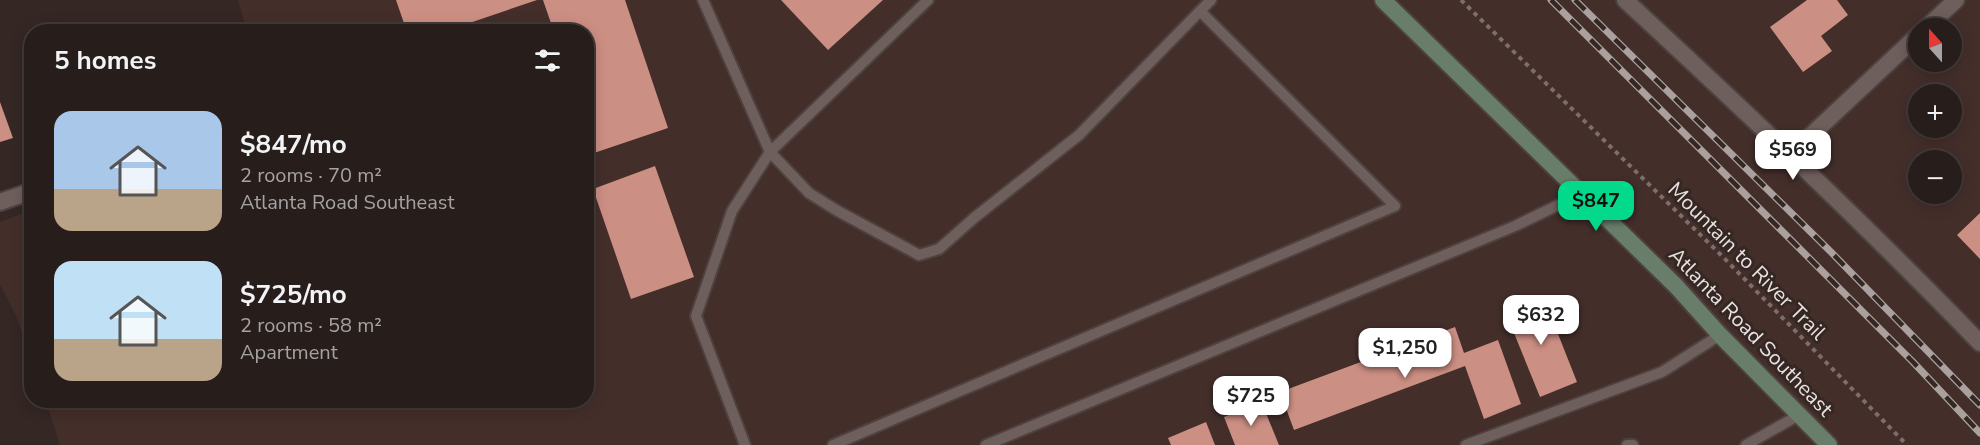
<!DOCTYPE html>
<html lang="en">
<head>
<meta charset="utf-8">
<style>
	body { margin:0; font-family:"Nunito Sans",sans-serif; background:#332a28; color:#f1f3f6; height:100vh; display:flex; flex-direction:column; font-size:22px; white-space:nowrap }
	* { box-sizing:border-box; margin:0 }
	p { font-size:20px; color:#a4a2a3 }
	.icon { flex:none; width:33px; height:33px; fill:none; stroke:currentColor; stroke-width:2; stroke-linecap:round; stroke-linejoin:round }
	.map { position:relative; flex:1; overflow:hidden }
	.panel { position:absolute; left:24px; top:24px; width:570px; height:384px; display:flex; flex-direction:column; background:#271d1b; border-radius:24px; box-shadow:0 3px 15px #0003,0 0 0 2px #433b3a }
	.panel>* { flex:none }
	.needle { width:39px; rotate:339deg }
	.buttons { position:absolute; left:1908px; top:18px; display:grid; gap:12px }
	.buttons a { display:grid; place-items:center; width:54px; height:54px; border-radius:50%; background:#271d1b; box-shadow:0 3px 15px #0003,0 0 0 2px #433b3a; font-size:30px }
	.price { position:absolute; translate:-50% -51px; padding:0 14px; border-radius:12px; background:#fff; color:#222; font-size:20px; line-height:39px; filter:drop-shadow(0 2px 3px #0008) }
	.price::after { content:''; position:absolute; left:50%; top:36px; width:18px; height:14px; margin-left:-9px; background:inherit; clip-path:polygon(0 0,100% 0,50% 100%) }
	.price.on { background:#03d98b; color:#111 }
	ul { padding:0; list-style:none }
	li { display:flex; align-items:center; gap:18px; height:150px; padding:0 30px }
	li span { display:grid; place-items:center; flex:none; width:168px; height:120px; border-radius:18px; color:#555 }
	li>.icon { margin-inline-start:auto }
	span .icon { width:72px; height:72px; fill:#fffc; stroke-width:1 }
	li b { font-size:26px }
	h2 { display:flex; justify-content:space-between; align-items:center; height:72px; padding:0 30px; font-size:26px }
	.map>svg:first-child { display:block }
	.built { fill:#432e2a; fill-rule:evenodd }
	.building { fill:#cc8f83 }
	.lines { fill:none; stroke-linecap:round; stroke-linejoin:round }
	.service-casing { stroke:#4d423f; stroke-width:14 }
	.minor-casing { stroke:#4d423f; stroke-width:20 }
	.secondary-casing { stroke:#4d423f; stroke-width:20 }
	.path { stroke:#7a6f6c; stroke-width:4; stroke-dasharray:4.5 4.5; stroke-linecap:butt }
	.service { stroke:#6f5f5c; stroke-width:10 }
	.minor { stroke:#6f5f5c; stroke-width:16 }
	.secondary { stroke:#687d6a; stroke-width:16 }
	.rail-casing { stroke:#aaa09d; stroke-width:7 }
	.rail { stroke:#342724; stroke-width:4.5; stroke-dasharray:14; stroke-linecap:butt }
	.labels { text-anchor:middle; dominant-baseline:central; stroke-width:6; stroke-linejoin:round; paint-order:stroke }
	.street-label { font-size:21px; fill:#eae1df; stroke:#342724 }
</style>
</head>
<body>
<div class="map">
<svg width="1980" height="445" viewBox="0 0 1980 445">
	<rect width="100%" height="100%" fill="#342724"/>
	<path class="built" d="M238,0H1980V445H60L46,401L586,400V32L247,31ZM1918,28H1952V62H1918ZM1918,94H1952V128H1918ZM1918,160H1952V194H1918Z
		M31,210V360L17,318L0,284V222Z"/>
	<path class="building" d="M396,0H537L443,32H407Z
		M543,0H625L668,128L594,153L586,130V32H554Z
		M781,0H883L828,50Z
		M1807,0H1837L1848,15L1821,36L1832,51L1803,72L1770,27Z
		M0,102L13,138L0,142Z
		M655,166L694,277L631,299L593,189Z
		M1980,213V259L1957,235Z
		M1543,296L1577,382L1540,397L1505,311Z
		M1455,327L1464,353L1498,340L1521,404L1484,419L1465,366L1294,430L1280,392Z
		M1261,401L1279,445H1235L1224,417Z
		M1206,422L1215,445H1171L1168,438Z"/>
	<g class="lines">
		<g class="service-casing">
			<path id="service" d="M703,0L770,152L809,193L836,210L919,255L939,249L974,218L1079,135L1200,11
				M745,445L696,316L732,211L770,152L928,0
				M833,445L1395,206L1200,11L1211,0
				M986,445L1515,226L1581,194
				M1466,445L1662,372L1720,335
				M1627,445H1633
				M1746,445L1799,415"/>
		</g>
		<g class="minor-casing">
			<path id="minor" d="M1625,0C1746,112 1866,225 1980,343
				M1926,28L1956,0
				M1791,154L1918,35
				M0,202L32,191"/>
		</g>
		<g class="secondary-casing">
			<path id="secondary" d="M1383,0L1676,286L1720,335L1829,445"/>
		</g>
		<path class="path" d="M1461,0L1722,256L1907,445"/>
		<use href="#service" class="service"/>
		<use href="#minor" class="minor"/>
		<use href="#secondary" class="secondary"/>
		<g class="rail-casing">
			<path id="rail" d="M1551,0L1913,362L1980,433
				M1575,0L1831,252L1980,405"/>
		</g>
		<use href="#rail" class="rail"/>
	</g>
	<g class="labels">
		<g class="street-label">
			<text transform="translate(1747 261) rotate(45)">Mountain to River Trail</text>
			<text transform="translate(1751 332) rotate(46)">Atlanta Road Southeast</text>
		</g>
	</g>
</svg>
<div class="buttons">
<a><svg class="needle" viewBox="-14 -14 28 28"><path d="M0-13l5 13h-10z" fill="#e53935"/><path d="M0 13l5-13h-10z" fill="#a4a2a3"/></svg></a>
<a>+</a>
<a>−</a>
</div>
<b class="price" style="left:1793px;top:181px">$569</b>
<b class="price on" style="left:1596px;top:232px">$847</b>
<b class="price" style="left:1541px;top:346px">$632</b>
<b class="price" style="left:1405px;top:379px">$1,250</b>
<b class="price" style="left:1251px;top:427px">$725</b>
<section class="panel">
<h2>5 homes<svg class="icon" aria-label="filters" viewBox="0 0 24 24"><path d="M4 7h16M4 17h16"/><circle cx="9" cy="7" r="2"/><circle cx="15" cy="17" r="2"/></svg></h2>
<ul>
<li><span style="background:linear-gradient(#a9c7e8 65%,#b9a48a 0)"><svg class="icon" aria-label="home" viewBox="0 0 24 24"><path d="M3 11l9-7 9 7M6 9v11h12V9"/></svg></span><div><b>$847/mo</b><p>2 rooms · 70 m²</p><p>Atlanta Road Southeast</p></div></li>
<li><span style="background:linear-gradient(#bfe0f5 65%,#b9a48a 0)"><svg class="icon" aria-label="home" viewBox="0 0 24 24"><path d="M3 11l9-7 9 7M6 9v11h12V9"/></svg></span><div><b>$725/mo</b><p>2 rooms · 58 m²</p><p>Apartment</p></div></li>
</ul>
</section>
</div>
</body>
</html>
